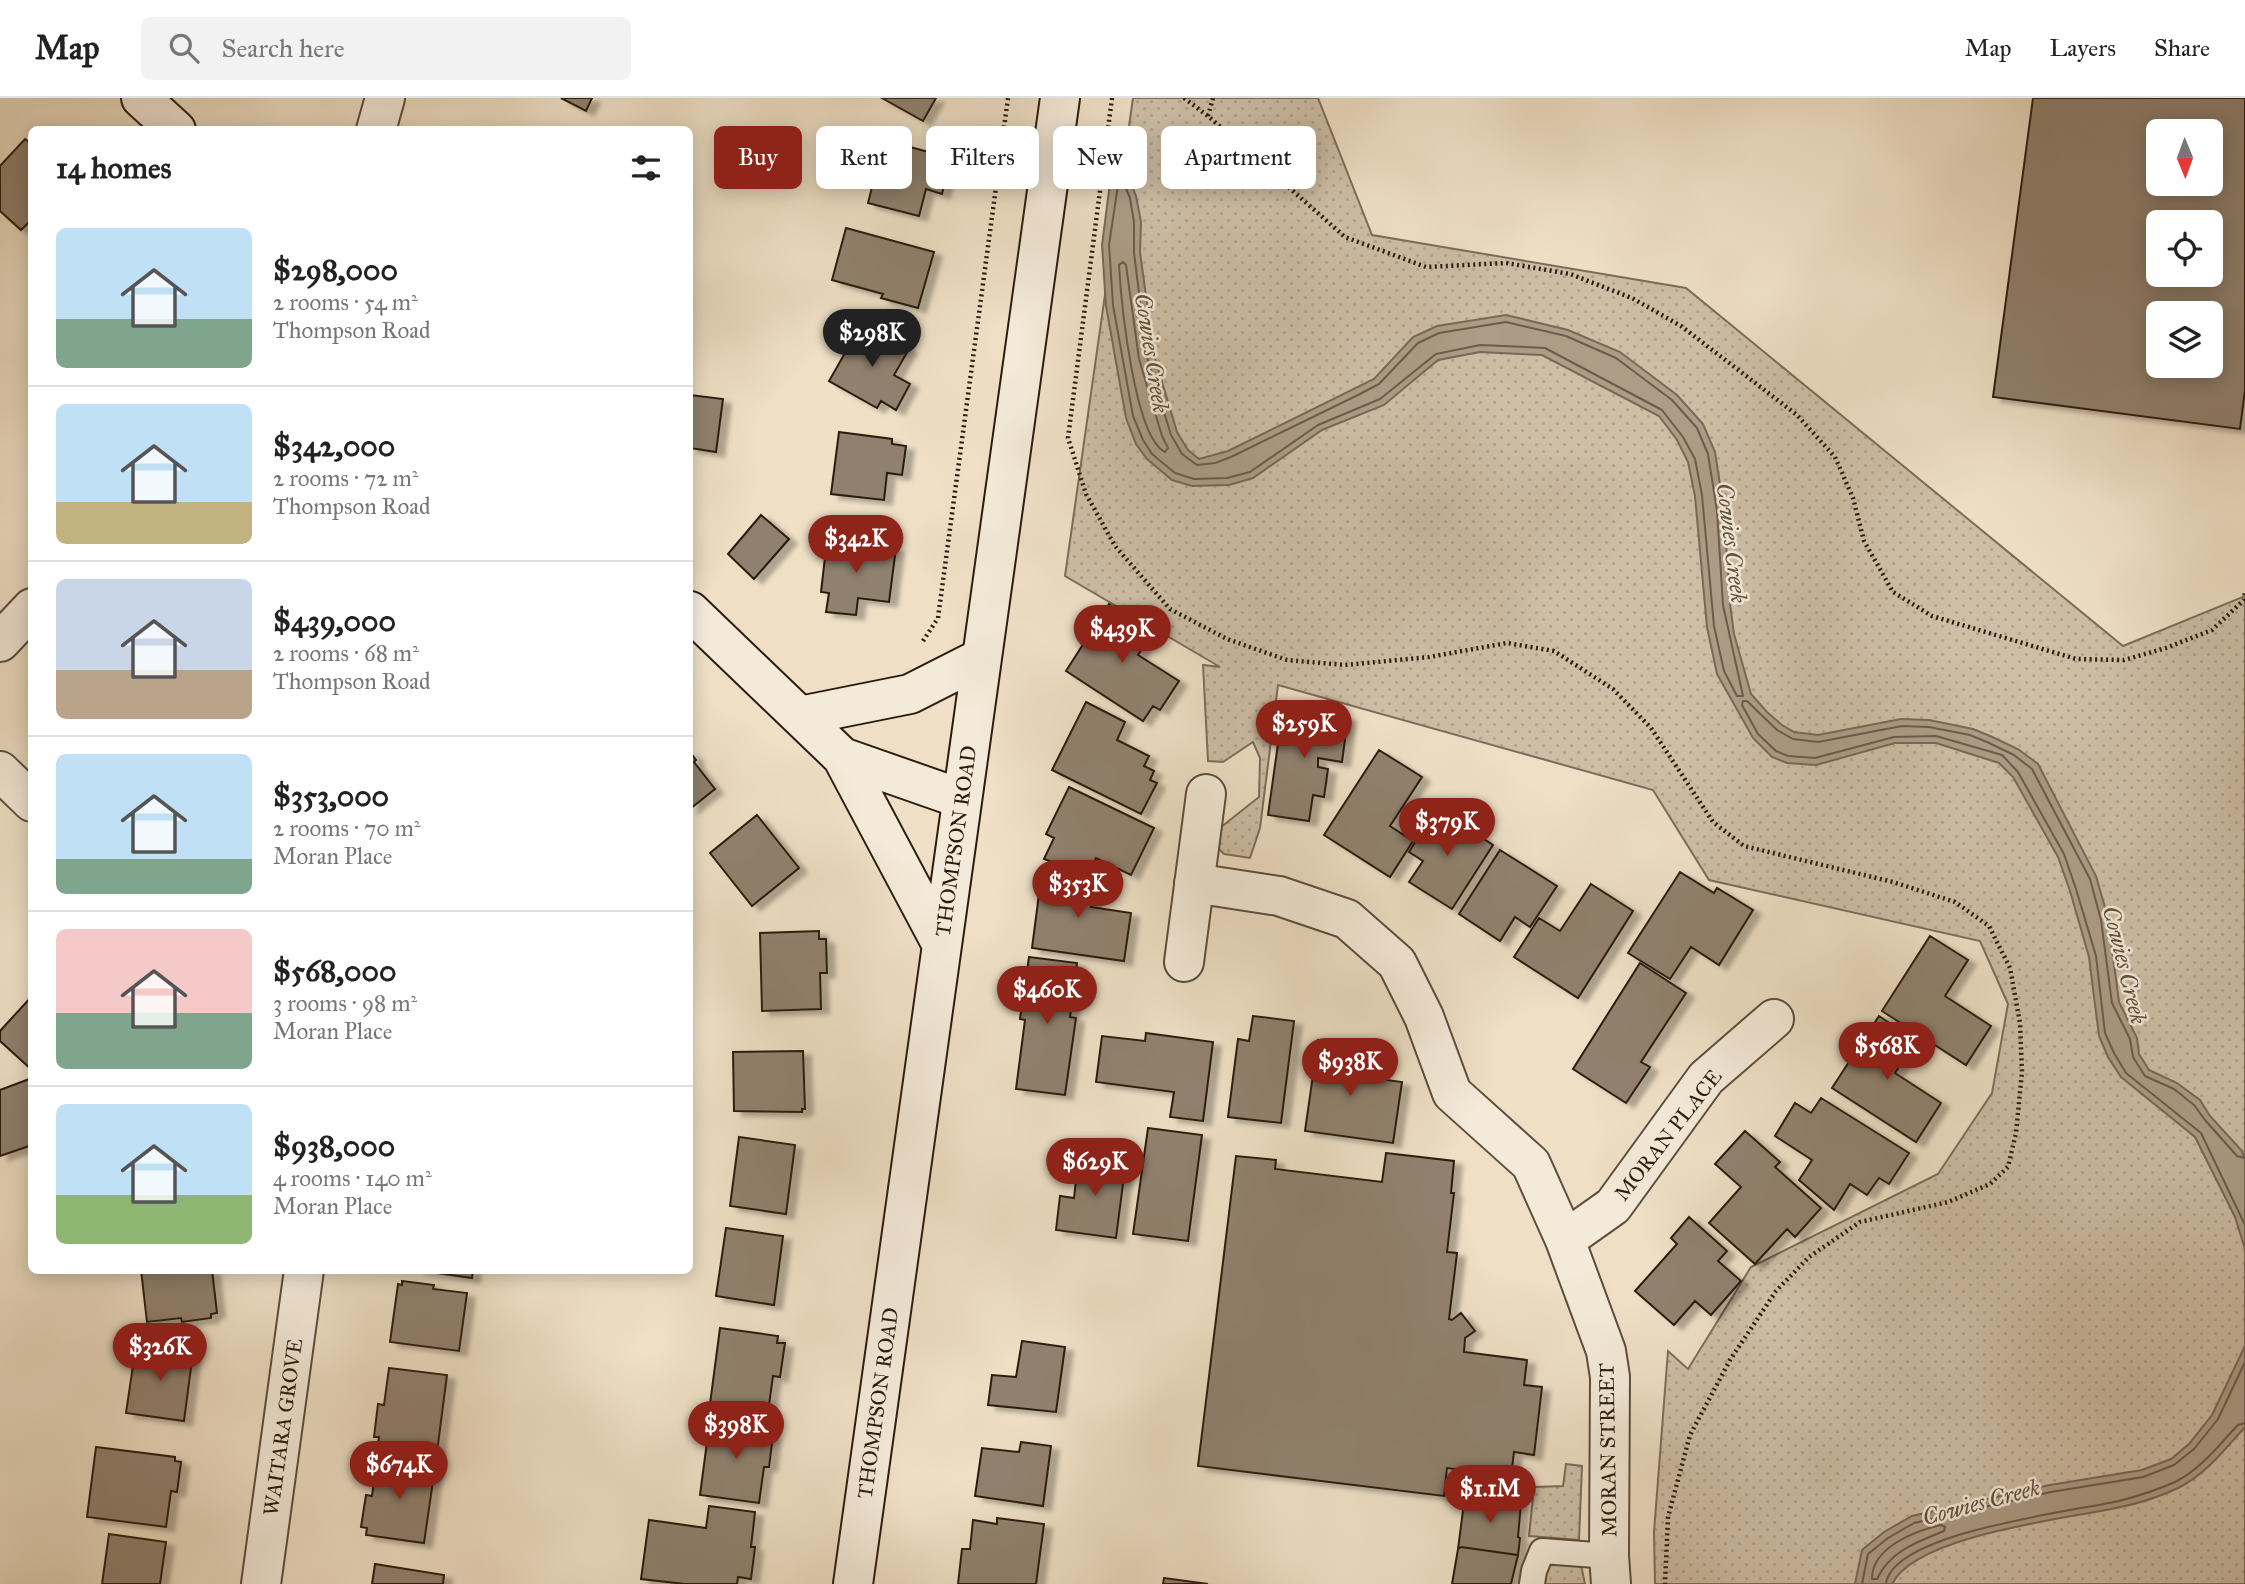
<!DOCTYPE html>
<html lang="en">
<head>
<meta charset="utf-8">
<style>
	body { margin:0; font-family:"IM FELL Great Primer",serif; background:#f2f2f2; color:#222; height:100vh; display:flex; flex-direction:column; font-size:26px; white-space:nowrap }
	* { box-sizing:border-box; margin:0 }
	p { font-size:23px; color:#767676 }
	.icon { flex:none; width:38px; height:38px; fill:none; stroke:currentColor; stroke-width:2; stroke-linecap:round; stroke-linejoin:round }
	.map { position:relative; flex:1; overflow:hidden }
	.side { position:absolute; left:28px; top:28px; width:665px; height:1148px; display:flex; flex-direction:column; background:#fff; border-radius:10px; box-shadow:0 4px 18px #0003 }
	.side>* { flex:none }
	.top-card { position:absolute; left:714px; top:28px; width:665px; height:63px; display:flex; gap:14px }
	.needle { width:46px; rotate:179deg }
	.fabs { position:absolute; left:2146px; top:21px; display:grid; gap:14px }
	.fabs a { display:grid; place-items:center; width:77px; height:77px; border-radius:10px; background:#fff; box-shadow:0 4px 18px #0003; font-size:35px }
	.price { position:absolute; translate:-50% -60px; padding:0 16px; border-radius:24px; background:#8f2418; color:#fff; font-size:23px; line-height:46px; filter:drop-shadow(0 2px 4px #0008) }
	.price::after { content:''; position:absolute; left:50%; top:42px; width:21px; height:16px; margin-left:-10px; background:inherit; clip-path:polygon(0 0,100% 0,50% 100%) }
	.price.on { background:#222; color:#fff }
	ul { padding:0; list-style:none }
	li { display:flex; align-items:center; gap:21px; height:175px; padding:0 28px }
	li+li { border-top:2px solid #e0e0e0 }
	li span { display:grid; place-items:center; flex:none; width:196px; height:140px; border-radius:10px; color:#555 }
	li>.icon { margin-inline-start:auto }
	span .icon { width:84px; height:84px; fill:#fffc; stroke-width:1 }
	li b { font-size:30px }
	h2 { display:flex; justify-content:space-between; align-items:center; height:84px; padding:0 28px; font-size:30px }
	.tag { padding:0 24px; border-radius:10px; background:#fff; box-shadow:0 4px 18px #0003; font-size:24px; line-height:63px }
	.tag.on { background:#8f2418; color:#fff }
	header { display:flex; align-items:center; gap:42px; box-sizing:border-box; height:98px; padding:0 35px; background:#fff; border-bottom:2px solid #e0e0e0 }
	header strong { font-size:33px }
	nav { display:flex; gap:38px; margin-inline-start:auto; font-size:24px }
	.search { width:490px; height:63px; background:#f2f2f2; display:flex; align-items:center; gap:18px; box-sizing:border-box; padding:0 24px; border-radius:10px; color:#767676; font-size:26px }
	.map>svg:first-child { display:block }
	.green { fill:url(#green-dots); stroke:#7c6d5a; stroke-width:2 }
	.water { fill:#ac9d87; stroke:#786957; stroke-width:2 }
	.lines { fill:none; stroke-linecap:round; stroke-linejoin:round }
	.shore { stroke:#6c5c4b; stroke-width:2 }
	.building { fill:#90816e; stroke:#2b1c0f; stroke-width:2; fill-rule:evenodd; filter:url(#shadow) }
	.lane-casing { stroke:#5c4d3c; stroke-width:28 }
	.street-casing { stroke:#5c4d3c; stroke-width:42 }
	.secondary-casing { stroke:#2b1c0f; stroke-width:42 }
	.path { stroke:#2b1c0f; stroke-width:4.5; stroke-dasharray:2 3.5; stroke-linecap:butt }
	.lane { stroke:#f4ead9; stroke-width:24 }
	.street { stroke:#f4ead9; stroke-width:38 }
	.secondary { stroke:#f4ead9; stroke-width:38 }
	.labels { text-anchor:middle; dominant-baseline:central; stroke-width:5; stroke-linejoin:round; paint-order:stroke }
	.street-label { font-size:21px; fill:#2b1c0f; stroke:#f4ead9 }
	.water-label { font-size:23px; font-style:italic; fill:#5f503f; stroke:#f4ead9 }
</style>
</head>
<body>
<header>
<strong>Map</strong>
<div class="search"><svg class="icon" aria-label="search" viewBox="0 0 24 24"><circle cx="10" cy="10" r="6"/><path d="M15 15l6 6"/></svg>Search here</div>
<nav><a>Map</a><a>Layers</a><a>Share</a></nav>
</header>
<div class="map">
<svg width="2245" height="1486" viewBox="0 0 2245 1486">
	<defs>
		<pattern id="green-dots" width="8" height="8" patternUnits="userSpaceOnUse" patternTransform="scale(1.75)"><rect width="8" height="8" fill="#cdbea6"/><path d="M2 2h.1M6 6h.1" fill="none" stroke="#b0a38e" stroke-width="1.8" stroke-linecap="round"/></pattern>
		<filter id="shadow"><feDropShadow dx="8" dy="4.5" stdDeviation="2" flood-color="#0004"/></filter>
	</defs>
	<rect width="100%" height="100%" fill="#eedfc5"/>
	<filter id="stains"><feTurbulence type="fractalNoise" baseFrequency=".00286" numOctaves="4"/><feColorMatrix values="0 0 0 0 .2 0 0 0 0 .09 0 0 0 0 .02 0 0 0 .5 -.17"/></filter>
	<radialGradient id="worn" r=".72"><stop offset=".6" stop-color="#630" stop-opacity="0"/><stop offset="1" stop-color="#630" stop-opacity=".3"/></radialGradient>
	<path class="green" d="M1133,0H1318L1372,137L1686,190L2123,548L2245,498V1486H1655L1654,1434L1668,1253L1688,1271L1751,1169L1938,1076L1992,995L2008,906L1980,843L1709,782L1653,692L1278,587L1260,730L1250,760L1224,756L1214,746L1216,733L1259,699L1260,660L1253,644L1223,664L1208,663L1203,567L1220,569L1065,478Z
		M1566,1366L1582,1368L1579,1442L1529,1438L1534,1389L1563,1388Z
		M1555,1464L1581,1467L1585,1486H1541L1547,1466Z"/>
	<path class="water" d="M1115,46L1136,98L1141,124L1140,154L1154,257L1177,334L1188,352L1199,361L1228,353L1374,281L1413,239L1437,228L1506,217L1568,232L1620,254L1677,297L1703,326L1715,354L1724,412L1730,506L1734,536L1751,596L1767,614L1782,627L1794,634L1818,637L1901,621L1929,622L1973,631L1990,638L2018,651L2038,666L2096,778L2108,820L2119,904L2137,940L2139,956L2149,972L2177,985L2200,1002L2210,1018L2242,1053L2245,1062V1151L2235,1119L2195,1039L2121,979L2108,959L2099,938L2089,859L2070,793L2058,759L2013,679L1999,665L1936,645H1895L1816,667L1787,665L1772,659L1753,640L1717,576L1707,529L1695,398L1688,364L1677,342L1659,318L1542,257L1480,254L1438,262L1384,307L1322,332L1253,380L1229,387L1192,388L1172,382L1147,361L1136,346L1126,320L1106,208L1102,147Z
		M2245,1248V1329C2225,1351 2205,1377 2178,1390C2159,1399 2137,1406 2116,1410C2065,1421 1916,1437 1892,1486H1855L1862,1452L1884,1434L1912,1418L2050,1387L2142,1372L2171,1361L2189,1346L2212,1317Z"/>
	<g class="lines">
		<path class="shore" d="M1121,85L1124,86L1130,100L1134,124V155L1147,259L1171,337L1182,356L1197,367L1215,365L1231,359L1358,297L1379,286L1418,245L1439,235L1506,224L1566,238L1616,260L1672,302L1697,330L1708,356L1717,413L1723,507L1743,598H1737L1724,573L1714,528L1702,397L1695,361L1683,339L1662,312L1545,250L1480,247L1436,256L1380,301L1318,327L1250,374L1227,380L1194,381L1175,375L1152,356L1143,342L1133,318L1113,207L1109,147L1118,87Z
			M1123,164L1126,167L1139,261L1162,338L1168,350L1165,354C1134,339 1121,202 1119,167Z
			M2245,1060L2237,1058L2205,1022L2194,1007L2174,991L2145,978L2133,959L2130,941L2112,905L2101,822L2090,781L2032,671L2014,657L1987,644L1970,637L1929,629L1902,628L1818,644L1793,641L1777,632L1747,603H1743L1742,607L1758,636L1776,653L1788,658L1815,660L1894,639L1936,638L2002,657L2018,674L2064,756L2076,791L2096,858L2105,935L2114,955L2126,975L2201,1035L2245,1127
			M1941,1427L1945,1429L1944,1433C1917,1444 1890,1453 1877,1481H1872C1872,1449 1915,1433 1941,1427Z
			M1862,1486L1868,1456L1888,1440L1914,1425L2051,1394L2143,1379L2174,1367L2194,1351L2218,1321L2245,1264
			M1886,1486C1892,1434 2076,1413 2119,1403C2138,1398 2157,1392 2175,1384C2200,1372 2219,1347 2238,1327L2245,1325"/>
	</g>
	<path class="building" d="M561,0H592L586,13Z
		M882,0H936L923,23Z
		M2033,0H2245V292L2240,331L1993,299ZM2158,33H2210V86H2158ZM2158,124H2210V177H2158ZM2158,215H2210V268H2158Z
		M25,41L32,46V121L21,132L0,113V68Z
		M884,42L936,56L935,62L950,66L942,96L926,91L919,118L868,105Z
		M846,130L934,154L918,210L881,200L883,196L832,182Z
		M862,225L909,251L894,277L910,286L896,312L881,303L877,310L829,283Z
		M690,297L723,301L716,354L690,350Z
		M839,334L892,341V346L906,348L902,377L887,375L884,402L831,396Z
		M761,417L789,441L754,481L728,456Z
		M827,442L896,450L889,504L858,500L856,517L826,514L829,495L821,494Z
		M1109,506L1152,535L1138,557L1179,583L1160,612L1153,608L1143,623L1066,573Z
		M1086,604L1125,624L1117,642L1149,658L1144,668L1154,673L1150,682L1157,685L1141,716L1052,672Z
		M1283,610L1348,619L1342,664L1318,660V669L1328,671L1324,699L1313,697L1309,723L1268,717Z
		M1379,652L1422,679L1390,728L1413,743L1390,779L1324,737Z
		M690,654L696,662L694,664L715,691L690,711Z
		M1069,689L1154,730L1131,777L1096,760L1088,777L1044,761L1054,740L1046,736Z
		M1437,710L1493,747L1452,811L1409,784L1423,763L1409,754Z
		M757,717L799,770L752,808L710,755Z
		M1500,752L1557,788L1530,829L1515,819L1500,843L1459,816Z
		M1042,773L1095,780L1091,809L1131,815L1124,863L1032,850Z
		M1680,774L1714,795L1717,790L1753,812L1719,867L1691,849L1670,881L1628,855Z
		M1591,786L1633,813L1578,900L1514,859L1539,820L1560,833Z
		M819,833V841H826L827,875H820L821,911L762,913L760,835Z
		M1930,838L1968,862L1945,898L1991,928L1966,967L1882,913Z
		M1029,859L1077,865L1070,919L1076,920L1065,997L1016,991L1025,922L1020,921Z
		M1640,865L1686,895L1641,964L1650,969L1626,1005L1573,971Z
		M32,898V972L0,943V933Z
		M1253,918L1294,923L1281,1025L1228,1019L1238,941L1249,943Z
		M1879,918L1916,943L1895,975L1941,1005L1916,1044L1832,990Z
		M1146,935L1213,944L1203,1023L1170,1019L1174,994L1096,984L1102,938L1145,943Z
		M1318,942L1353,947L1349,977L1402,984L1393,1045L1305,1033Z
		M803,953L805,1011H802V1014L734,1013L733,954Z
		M32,980V1047L0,1058V992Z
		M1821,1000L1909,1055L1889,1086L1879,1080L1867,1097L1850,1086L1834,1112L1799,1082L1812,1062L1775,1038L1795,1005L1811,1015Z
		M1148,1030L1202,1037L1188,1143L1133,1136Z
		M1745,1033L1780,1064L1775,1069L1821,1110L1795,1139L1787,1131L1755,1166L1709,1125L1741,1089L1715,1066Z
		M739,1039L795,1047L786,1116L730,1108Z
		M1095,1051L1127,1055L1116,1140L1056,1132L1060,1098L1074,1100L1077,1073L1092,1075Z
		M1386,1055L1454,1063L1451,1095H1454L1447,1154L1457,1155L1449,1221L1452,1222L1461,1215L1475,1233L1465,1240L1464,1254L1527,1262L1524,1287L1542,1289L1534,1357L1514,1354L1511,1378L1447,1370L1444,1398L1198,1368L1236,1058L1276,1062L1275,1071L1382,1084Z
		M1689,1119L1727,1153L1718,1163L1741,1183L1711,1217L1695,1203L1674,1227L1635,1193L1677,1146L1671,1140Z
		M726,1130L783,1138L774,1207L716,1198Z
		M141,1172H212L217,1215L211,1216V1220L182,1224L181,1220L147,1224Z
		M416,1172H473L472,1180Z
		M402,1183L434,1187L433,1191L467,1195L459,1253L390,1244L398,1186L402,1187Z
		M720,1230L778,1238L777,1245H785L780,1279L773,1278L768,1314L710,1306Z
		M1022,1243L1065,1249L1056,1314L988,1307L992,1277L1016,1279Z
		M136,1247L193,1254L184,1323L126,1315Z
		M389,1270L447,1277L437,1354L378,1346L379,1339H374L378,1306L384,1307Z
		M710,1321L769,1329L768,1337H773L769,1369H764L759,1405L700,1397Z
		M1021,1344L1051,1348L1043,1408L975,1398L982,1350L1019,1354Z
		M96,1349L175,1359V1363L181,1364L177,1394L171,1393L166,1429L87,1419Z
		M377,1360L435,1369L424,1445L366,1437L367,1430L361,1429L366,1397L372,1398Z
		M1465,1397L1521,1405L1518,1439L1520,1440L1518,1457L1461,1449L1458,1451Z
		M709,1408L755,1414L751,1449H755L751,1481L738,1479L737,1486H685L641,1481L649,1422L706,1430Z
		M997,1420L1044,1426L1036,1486H958L962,1451H970L973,1422L997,1426Z
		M109,1436L166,1444L160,1486H102Z
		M1461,1449L1518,1457L1511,1486H1452L1458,1451Z
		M375,1466L444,1477L443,1486H372Z
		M1164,1480L1208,1486H1163Z"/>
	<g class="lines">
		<g class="lane-casing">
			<path id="lane" d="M1532,1486L1534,1473L1542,1453L1609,1458"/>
		</g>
		<g class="street-casing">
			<path id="street" d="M376,32L385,0
				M0,544L32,510
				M0,673L32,704
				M1194,785L1279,798L1347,821L1397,865L1424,919L1452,995L1531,1066L1565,1142L1606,1253L1610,1279L1609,1458L1611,1486
				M1184,864L1206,696
				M1565,1142L1613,1108L1706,980L1774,921
				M261,1486L304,1172"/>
		</g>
		<g class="secondary-casing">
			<path id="secondary" d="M141,0L176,32
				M690,513L842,659L962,701
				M800,618L910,596L981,560
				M842,659L942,847
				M853,1486L1060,0"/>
		</g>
		<path class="path" d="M1112,0L1068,340L1086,396L1115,448L1170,511L1227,541L1287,562L1345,567L1429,559L1507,545L1554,553L1613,591L1651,630L1713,724L1744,748L1893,784L1955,804L1989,828L2010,870L2020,925L2022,974L2016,1035L2008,1069L1990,1086L1948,1104L1860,1124L1809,1159L1776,1193L1730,1262L1690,1337L1668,1419L1665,1486
			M1184,0L1208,18L1345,139L1426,169L1506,165L1570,176L1632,200L1681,228L1797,317L1835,359L1853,400L1864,443L1893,494L1932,518L2076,561L2124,562L2166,550L2212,532L2244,502L2245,493
			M1208,18L1213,0
			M923,543L938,520L1008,0"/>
		<use href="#lane" class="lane"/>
		<use href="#street" class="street"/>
		<use href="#secondary" class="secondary"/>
	</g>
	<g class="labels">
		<g class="street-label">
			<text transform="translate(956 743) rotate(-82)">THOMPSON ROAD</text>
			<text transform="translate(1668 1037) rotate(-52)">MORAN PLACE</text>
			<text transform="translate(878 1305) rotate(-82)">THOMPSON ROAD</text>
			<text transform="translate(283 1329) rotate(-82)">WAITARA GROVE</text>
			<text transform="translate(1608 1352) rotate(-91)">MORAN STREET</text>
		</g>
		<g class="water-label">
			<text transform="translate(1152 255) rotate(81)">Cowies Creek</text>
			<text transform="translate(1732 445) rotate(83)">Cowies Creek</text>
			<text transform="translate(2125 867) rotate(76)">Cowies Creek</text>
			<text transform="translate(1981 1404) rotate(-15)">Cowies Creek</text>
		</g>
	</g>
	<rect width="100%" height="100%" filter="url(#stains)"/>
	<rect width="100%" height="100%" fill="url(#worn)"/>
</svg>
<div class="fabs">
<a><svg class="needle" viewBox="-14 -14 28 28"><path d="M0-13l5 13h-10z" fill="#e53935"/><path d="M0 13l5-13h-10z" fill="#767676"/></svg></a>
<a><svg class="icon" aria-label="locate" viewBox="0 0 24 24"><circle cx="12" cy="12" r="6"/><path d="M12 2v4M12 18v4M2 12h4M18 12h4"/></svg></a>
<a><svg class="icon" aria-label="layers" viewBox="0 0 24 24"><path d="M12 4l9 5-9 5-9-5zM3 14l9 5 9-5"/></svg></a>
</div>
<b class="price on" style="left:872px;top:271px">$298K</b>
<b class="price" style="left:856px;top:477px">$342K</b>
<b class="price" style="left:1122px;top:567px">$439K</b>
<b class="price" style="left:1304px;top:662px">$259K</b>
<b class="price" style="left:1447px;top:760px">$379K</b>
<b class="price" style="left:1078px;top:822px">$353K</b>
<b class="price" style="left:1047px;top:928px">$460K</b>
<b class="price" style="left:1887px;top:984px">$568K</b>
<b class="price" style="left:1350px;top:1000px">$938K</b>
<b class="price" style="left:1095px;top:1100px">$629K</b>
<b class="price" style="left:160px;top:1285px">$326K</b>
<b class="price" style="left:736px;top:1363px">$398K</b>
<b class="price" style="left:399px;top:1403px">$674K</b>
<b class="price" style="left:1490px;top:1427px">$1.1M</b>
<div class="top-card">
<a class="tag on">Buy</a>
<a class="tag">Rent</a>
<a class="tag">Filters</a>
<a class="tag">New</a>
<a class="tag">Apartment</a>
</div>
<section class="side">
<h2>14 homes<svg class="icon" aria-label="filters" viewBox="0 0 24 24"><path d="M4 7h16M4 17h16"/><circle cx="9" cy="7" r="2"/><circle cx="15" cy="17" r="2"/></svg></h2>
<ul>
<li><span style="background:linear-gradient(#bfe0f5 65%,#7fa58c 0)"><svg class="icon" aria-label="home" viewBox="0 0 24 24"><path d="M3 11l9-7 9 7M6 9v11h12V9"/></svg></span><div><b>$298,000</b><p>2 rooms · 54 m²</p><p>Thompson Road</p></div></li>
<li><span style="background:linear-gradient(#bfe0f5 70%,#c2b280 0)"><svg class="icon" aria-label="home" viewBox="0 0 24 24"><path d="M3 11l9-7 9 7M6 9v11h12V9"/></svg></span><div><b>$342,000</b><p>2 rooms · 72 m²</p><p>Thompson Road</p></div></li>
<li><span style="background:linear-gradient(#c9d6e8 65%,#b9a48a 0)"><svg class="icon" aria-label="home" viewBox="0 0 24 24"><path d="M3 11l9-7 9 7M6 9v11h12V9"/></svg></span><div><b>$439,000</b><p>2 rooms · 68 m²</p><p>Thompson Road</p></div></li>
<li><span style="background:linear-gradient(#bfe0f5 75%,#7fa58c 0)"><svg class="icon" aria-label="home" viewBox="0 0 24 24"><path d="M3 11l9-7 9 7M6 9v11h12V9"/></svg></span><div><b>$353,000</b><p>2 rooms · 70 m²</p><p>Moran Place</p></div></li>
<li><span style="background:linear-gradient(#f6c9c9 60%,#7fa58c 0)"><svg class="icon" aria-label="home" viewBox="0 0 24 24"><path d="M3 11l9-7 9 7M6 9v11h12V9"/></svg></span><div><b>$568,000</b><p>3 rooms · 98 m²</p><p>Moran Place</p></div></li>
<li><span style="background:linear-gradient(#bfe0f5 65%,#8fb573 0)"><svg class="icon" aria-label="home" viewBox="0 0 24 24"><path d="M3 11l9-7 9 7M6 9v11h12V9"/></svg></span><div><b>$938,000</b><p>4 rooms · 140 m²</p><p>Moran Place</p></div></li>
</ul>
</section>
</div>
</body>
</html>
